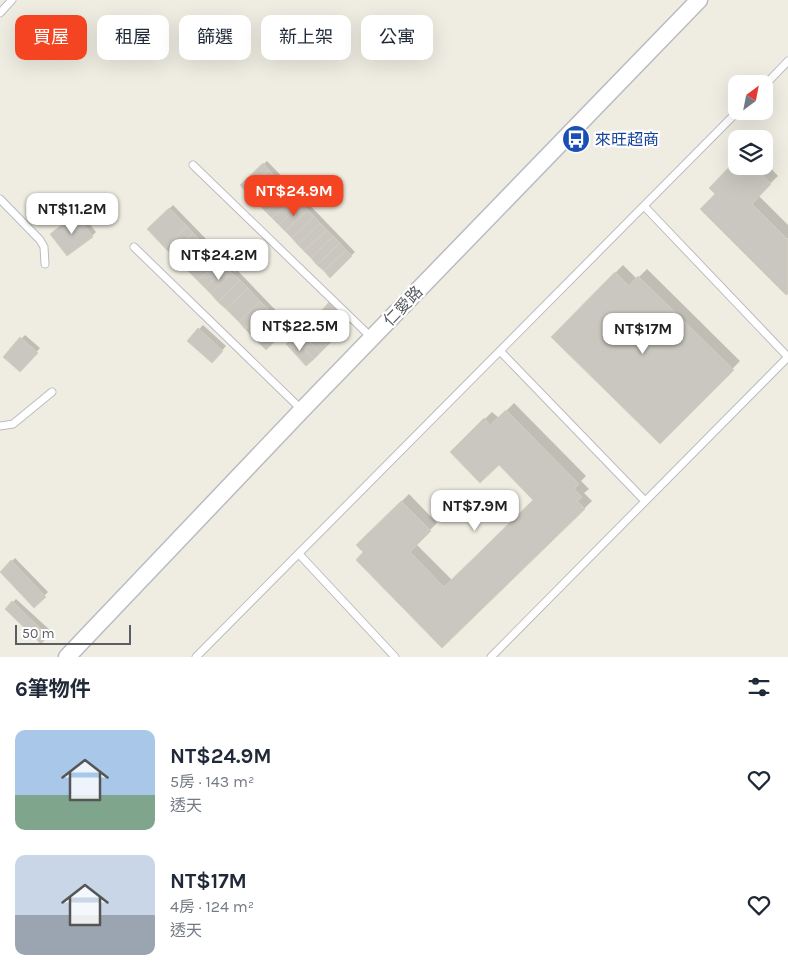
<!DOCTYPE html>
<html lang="zh-TW">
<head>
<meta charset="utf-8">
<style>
	body { margin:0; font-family:Karla,"Noto Sans TC",sans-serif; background:#f6f6f7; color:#1f2937; height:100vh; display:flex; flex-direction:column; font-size:19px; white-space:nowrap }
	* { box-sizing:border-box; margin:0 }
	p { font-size:16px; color:#747a83 }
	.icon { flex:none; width:28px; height:28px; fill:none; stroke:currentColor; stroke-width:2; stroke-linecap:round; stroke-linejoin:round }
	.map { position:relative; height:657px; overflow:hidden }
	.sheet { display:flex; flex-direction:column; background:#fff; flex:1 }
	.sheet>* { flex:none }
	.top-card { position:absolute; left:15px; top:15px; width:500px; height:45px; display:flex; gap:10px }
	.needle { width:32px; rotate:32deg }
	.controls { position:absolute; left:728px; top:75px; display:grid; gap:10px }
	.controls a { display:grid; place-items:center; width:45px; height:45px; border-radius:10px; background:#fff; box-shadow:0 5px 20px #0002; font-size:25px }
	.scale { position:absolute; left:15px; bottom:12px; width:116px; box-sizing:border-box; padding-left:5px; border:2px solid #5a5e64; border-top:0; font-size:14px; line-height:18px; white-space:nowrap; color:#5a5e64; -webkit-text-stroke:4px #fff; paint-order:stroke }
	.price { position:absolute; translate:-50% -42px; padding:0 11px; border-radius:10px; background:#fff; color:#222; font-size:16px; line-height:32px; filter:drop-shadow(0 1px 2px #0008) }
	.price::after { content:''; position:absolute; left:50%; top:30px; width:15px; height:11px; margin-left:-8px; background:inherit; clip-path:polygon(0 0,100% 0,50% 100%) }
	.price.on { background:#f54422; color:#fff }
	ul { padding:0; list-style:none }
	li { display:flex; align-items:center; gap:15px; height:125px; padding:0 15px }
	li span { display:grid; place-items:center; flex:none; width:140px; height:100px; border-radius:10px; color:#555 }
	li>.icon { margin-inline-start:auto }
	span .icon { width:60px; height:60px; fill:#fffc; stroke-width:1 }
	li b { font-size:21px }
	h2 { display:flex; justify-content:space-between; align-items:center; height:60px; padding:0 15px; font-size:21px }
	.chip { padding:0 18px; border-radius:10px; background:#fff; box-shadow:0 5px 20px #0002; font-size:18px; line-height:45px }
	.chip.on { background:#f54422; color:#fff }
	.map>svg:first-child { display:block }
	.shadow { fill:#0003 }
	.building { fill:#c9c7bf; stroke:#d4cfc0 }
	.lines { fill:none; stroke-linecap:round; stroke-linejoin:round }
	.service-casing { stroke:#babcc2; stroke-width:9 }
	.tertiary-casing { stroke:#babcc2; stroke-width:19 }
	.service { stroke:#fff; stroke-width:7 }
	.tertiary { stroke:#fff; stroke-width:16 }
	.labels { text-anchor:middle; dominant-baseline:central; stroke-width:4.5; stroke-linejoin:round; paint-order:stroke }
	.transit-label { font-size:16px; fill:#164399; stroke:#fff; text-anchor:start }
	.street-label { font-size:16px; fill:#5a5e64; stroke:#fff }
</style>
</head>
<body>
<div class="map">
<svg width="788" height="657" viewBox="0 0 788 657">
	<rect width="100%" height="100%" fill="#efede2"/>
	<path class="shadow" d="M267,161L355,252L330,276L242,185Z
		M764,161L778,176L758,195L788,225V292L717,194L710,188L736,162V166H764Z
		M173,205L210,243L208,245L215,253L218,250L229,262L227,264L235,272L237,270L290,325L266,348L149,229Z
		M80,212L96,232L92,236L55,230Z
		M623,265L637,279L647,269L740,361L660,443L552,337Z
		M203,325L226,346L212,362L189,340Z
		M25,335L40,348L20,371L4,357Z
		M514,403L586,476L581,481L589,489L584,493L592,501L442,646L365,552L358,545L409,494L437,523L416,544L452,580L535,500L499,464L451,452L492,412L499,418Z
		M15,558L48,592L34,606L1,572Z
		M16,599L51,631L41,642L6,609Z"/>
	<path class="building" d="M736,160V166H754L771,184L752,204L787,239L788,238V294L786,295L700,209L715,194L709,188Z
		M263,163L269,170L246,192L240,185Z
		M269,170L275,177L253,198L246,192Z
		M275,177L282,183L259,205L253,198Z
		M282,183L288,190L266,212L259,205Z
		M288,190L295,196L272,218L266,212Z
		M295,196L301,203L279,225L272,218Z
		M301,203L308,210L285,231L279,225Z
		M169,208L187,226L165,248L147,229Z
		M308,210L314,216L292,238L285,231Z
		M76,214L93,237L67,256L50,234Z
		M314,216L320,223L298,245L292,238Z
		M320,223L327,230L304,251L298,245Z
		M187,226L193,233L172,254L165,248Z
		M327,230L333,236L311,258L304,251Z
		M193,233L200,240L178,261L172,254Z
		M333,236L340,243L317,265L311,258Z
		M200,240L207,247L186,269L178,261Z
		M340,243L346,250L324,271L317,265Z
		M207,247L213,253L191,274L186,269Z
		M346,250L352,256L330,278L324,271Z
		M213,253L220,260L198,281L191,274Z
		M220,260L227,267L205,288L198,281Z
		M227,267L232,273L211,294L205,288Z
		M615,272L629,286L638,276L734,370L660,444L551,337Z
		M232,273L240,280L218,302L211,294Z
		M240,280L248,288L226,309L218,302Z
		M248,288L260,301L239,322L226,309Z
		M260,301L267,308L245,329L239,322Z
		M330,301L351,322L344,330L323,309Z
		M267,308L274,315L252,336L245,329Z
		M323,309L344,330L334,339L314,317Z
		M274,315L281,322L259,343L252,336Z
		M314,317L334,339L327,346L306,325Z
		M281,322L288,329L266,350L259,343Z
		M306,325L327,346L320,353L299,331Z
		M198,328L223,351L212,363L187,341Z
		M299,331L320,353L314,359L293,337Z
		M20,337L38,353L20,372L3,357Z
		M293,337L314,359L306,366L286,344Z
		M506,410L579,484L574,489L582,497L577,501L585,509L442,648L356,560L363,552L356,545L401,501L431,531L410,552L444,587L533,500L499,465L480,483L450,452L484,418L490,425Z
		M11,560L46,597L34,608L0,572Z
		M12,601L48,636L41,644L5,609Z"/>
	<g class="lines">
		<g class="service-casing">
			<path id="service" d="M0,13L12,0
				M764,86L788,61
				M193,165L372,338
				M0,199L40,240L44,247L45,264
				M644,206L788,357
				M134,247L302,410
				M500,351L645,501
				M0,426L13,424L52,392
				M299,554L395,657
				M196,657L738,111
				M491,657L788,357"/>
		</g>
		<g class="tertiary-casing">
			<path id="tertiary" d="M67,657L302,410L699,0"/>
		</g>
		<use href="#service" class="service"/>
		<use href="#tertiary" class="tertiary"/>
	</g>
	<defs>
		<g id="bus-disc" transform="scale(1.4375)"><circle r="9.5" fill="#1a4fb4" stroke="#fff"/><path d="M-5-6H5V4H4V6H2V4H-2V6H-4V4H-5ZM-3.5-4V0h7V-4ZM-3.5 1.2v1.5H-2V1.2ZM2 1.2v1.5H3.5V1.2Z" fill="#fff"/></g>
	</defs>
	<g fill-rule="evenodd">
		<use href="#bus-disc" x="576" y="139"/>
	</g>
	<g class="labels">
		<g class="transit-label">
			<text x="595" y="139">來旺超商</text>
		</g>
		<g class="street-label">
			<text transform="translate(403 306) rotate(-46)">仁愛路</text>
		</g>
	</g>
</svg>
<div class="controls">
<a><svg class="needle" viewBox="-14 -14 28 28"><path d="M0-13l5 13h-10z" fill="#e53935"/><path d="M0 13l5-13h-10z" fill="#747a83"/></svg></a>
<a><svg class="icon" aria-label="layers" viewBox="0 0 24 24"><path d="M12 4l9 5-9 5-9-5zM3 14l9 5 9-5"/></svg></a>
</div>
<div class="scale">50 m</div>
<b class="price on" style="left:294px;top:217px">NT$24.9M</b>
<b class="price" style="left:72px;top:235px">NT$11.2M</b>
<b class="price" style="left:219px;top:281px">NT$24.2M</b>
<b class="price" style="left:300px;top:352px">NT$22.5M</b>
<b class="price" style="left:643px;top:355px">NT$17M</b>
<b class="price" style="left:475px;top:532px">NT$7.9M</b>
<div class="top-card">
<a class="chip on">買屋</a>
<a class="chip">租屋</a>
<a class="chip">篩選</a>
<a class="chip">新上架</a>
<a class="chip">公寓</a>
</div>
</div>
<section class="sheet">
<h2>6筆物件<svg class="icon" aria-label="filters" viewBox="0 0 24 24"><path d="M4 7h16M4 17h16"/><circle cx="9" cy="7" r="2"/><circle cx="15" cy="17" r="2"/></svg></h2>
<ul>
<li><span style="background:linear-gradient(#a9c7e8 65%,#7fa58c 0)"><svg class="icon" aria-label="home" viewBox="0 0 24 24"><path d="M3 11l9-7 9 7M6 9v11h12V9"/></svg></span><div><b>NT$24.9M</b><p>5房 · 143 m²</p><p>透天</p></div><svg class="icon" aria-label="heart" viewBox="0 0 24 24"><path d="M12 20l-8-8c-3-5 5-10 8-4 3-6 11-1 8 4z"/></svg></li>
<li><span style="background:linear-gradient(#c9d6e8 60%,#9aa5b1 0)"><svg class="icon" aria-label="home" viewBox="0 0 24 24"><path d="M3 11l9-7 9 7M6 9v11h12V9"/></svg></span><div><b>NT$17M</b><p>4房 · 124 m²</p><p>透天</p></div><svg class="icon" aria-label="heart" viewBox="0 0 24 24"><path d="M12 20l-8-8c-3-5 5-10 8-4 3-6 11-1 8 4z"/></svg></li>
</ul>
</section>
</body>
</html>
